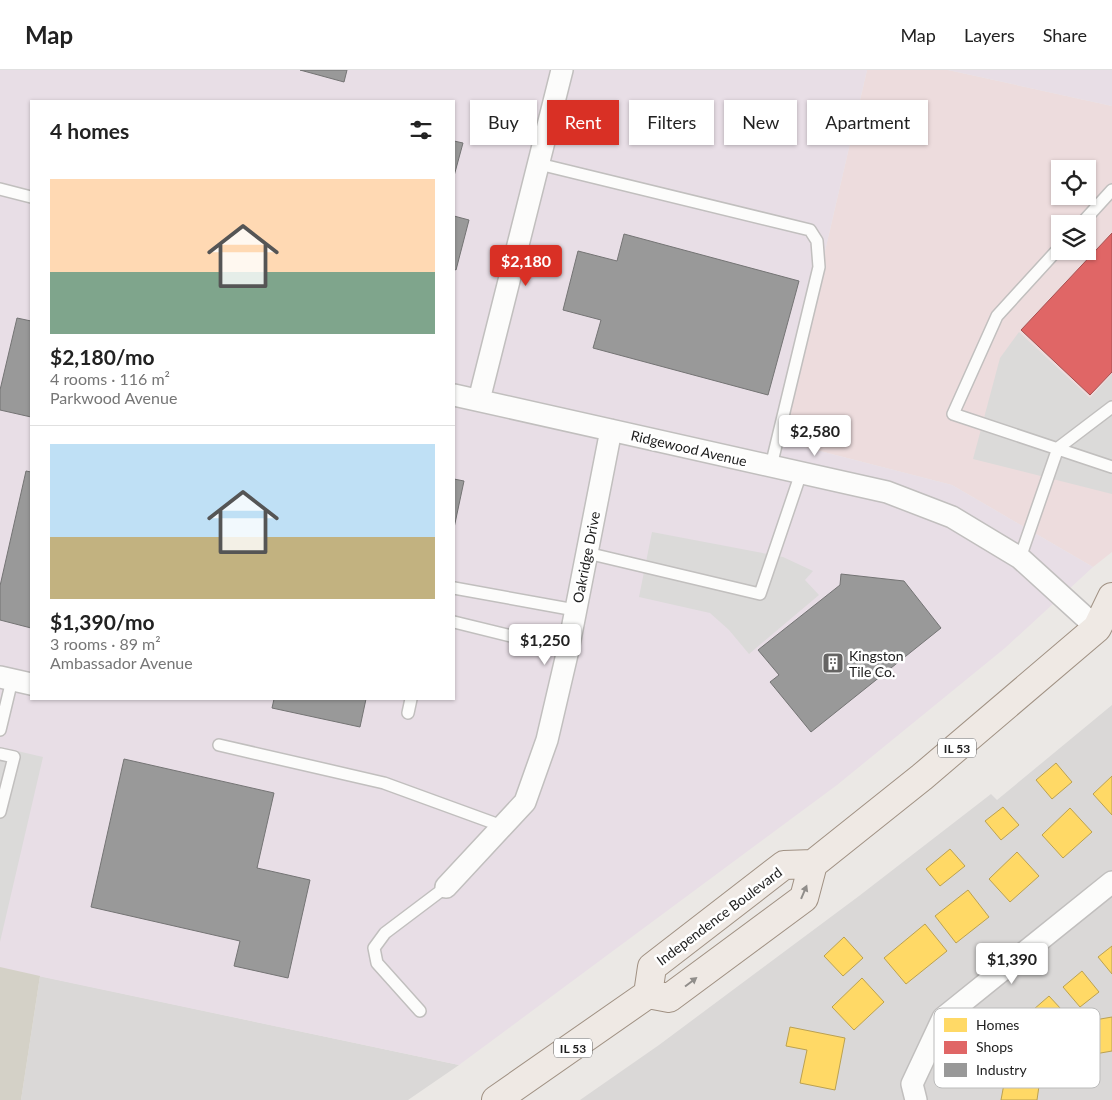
<!DOCTYPE html>
<html lang="en">
<head>
<meta charset="utf-8">
<style>
	body { margin:0; font-family:Lato,sans-serif; background:#f2f2f2; color:#222; height:100vh; display:flex; flex-direction:column; font-size:19px; white-space:nowrap }
	* { box-sizing:border-box; margin:0 }
	p { font-size:16px; color:#767676 }
	.icon { flex:none; width:28px; height:28px; fill:none; stroke:currentColor; stroke-width:2; stroke-linecap:round; stroke-linejoin:round }
	.map { position:relative; flex:1; overflow:hidden }
	.side { position:absolute; left:30px; top:30px; width:425px; height:600px; display:flex; flex-direction:column; background:#fff; border-radius:0px; box-shadow:0 1px 4px #0004 }
	.side>* { flex:none }
	.hud { position:absolute; left:470px; top:30px; width:475px; height:45px; display:flex; gap:10px }
	.tools { position:absolute; left:1051px; top:90px; display:grid; gap:10px }
	.tools a { display:grid; place-items:center; width:45px; height:45px; border-radius:0px; background:#fff; box-shadow:0 1px 4px #0004; font-size:25px }
	.price { position:absolute; translate:-50% -42px; padding:0 11px; border-radius:5px; background:#fff; color:#222; font-size:16px; line-height:32px; filter:drop-shadow(0 1px 2px #0008) }
	.price::after { content:''; position:absolute; left:50%; top:30px; width:15px; height:11px; margin-left:-8px; background:inherit; clip-path:polygon(0 0,100% 0,50% 100%) }
	.price.selected { background:#d93025; color:#fff }
	ul { padding:0; list-style:none }
	li { display:grid; align-content:center; gap:10px; height:265px; padding:0 20px }
	li+li { border-top:1px solid #e0e0e0 }
	li span { display:grid; place-items:center; height:155px; border-radius:0px; color:#555 }
	li>.icon { margin-inline-start:auto }
	span .icon { width:90px; height:90px; fill:#fffc; stroke-width:1 }
	li b { font-size:21px }
	h2 { display:flex; justify-content:space-between; align-items:center; height:60px; padding:0 20px; font-size:21px }
	.chip { padding:0 18px; border-radius:0px; background:#fff; box-shadow:0 1px 4px #0004; font-size:18px; line-height:45px }
	.chip.selected { background:#d93025; color:#fff }
	header { display:flex; align-items:center; gap:30px; box-sizing:border-box; height:70px; padding:0 25px; background:#fff; border-bottom:1px solid #e0e0e0 }
	header strong { font-size:24px }
	nav { display:flex; gap:28px; margin-inline-start:auto; font-size:18px }
	.map>svg:first-child { display:block }
	.residential { fill:#dad8d7 }
	.commercial { fill:#eddcdd; fill-rule:evenodd }
	.industrial { fill:#e8dee6; fill-rule:evenodd }
	.construction { fill:#d4d1c7 }
	.parking { fill:#dbdad9 }
	.homes { fill:#ffd966; stroke:#bba150 }
	.shops { fill:#e06666; stroke:#a65050 }
	.industry { fill:#999; stroke:#747474 }
	.lines { fill:none; stroke-linecap:round; stroke-linejoin:round }
	.lane-casing { stroke:#c1bfbe; stroke-width:14 }
	.street-casing { stroke:#c1bfbe; stroke-width:24 }
	.primary-casing { stroke:#a09183; stroke-width:30 }
	.lane { stroke:#fcfcfb; stroke-width:11 }
	.street { stroke:#fcfcfb; stroke-width:21 }
	.primary { stroke:#efe9e4; stroke-width:28 }
	.oneway { fill:#908d8a }
	.labels { text-anchor:middle; dominant-baseline:central; stroke-width:5; stroke-linejoin:round; paint-order:stroke }
	.shield { fill:#fff; stroke:#616161; stroke-width:1 }
	.shield-label { font-size:12px; font-weight:bold; fill:#1d1d1d }
	.street-label { font-size:14px; fill:#1d1d1d; stroke:#fff }
	.poi-label { font-size:14px; fill:#1d1d1d; stroke:#fff; text-anchor:start }
	.key { fill:#fff; stroke:#bbb; stroke-width:1 }
	.key-label { font-size:14px; fill:#1d1d1d }
</style>
</head>
<body>
<header>
<strong>Map</strong>
<nav><a>Map</a><a>Layers</a><a>Share</a></nav>
</header>
<div class="map">
<svg width="1112" height="1030" viewBox="0 0 1112 1030">
	<rect width="100%" height="100%" fill="#ebe8e5"/>
	<path class="residential" d="M1112,635V1030H580L659,975L859,826L991,724L997,730Z
		M40,906L459,995L408,1030H21Z"/>
	<path class="commercial" d="M867,0H948L1112,36V482L1093,497L952,415L781,371ZM1060,99H1088V126H1060ZM1060,154H1088V181H1060Z"/>
	<path class="industrial" d="M0,0H867L781,371L952,415L1093,497L1005,578L837,715L459,995L0,898ZM31,31H454V629H31Z
		M948,0H1112V36Z"/>
	<path class="construction" d="M0,897L40,906L21,1030H0Z"/>
	<path class="parking" d="M1019,262L1090,328L1112,304V424L973,389L1000,288Z
		M652,462L783,487L813,501L805,510L819,525L749,584L729,560L710,543L639,527Z
		M0,677L43,687L0,872Z"/>
	<path class="homes" d="M1056,693L1072,712L1052,729L1036,710Z
		M1112,706V745L1093,724Z
		M1003,737L1019,755L1001,770L985,751Z
		M1070,738L1092,762L1063,788L1042,765Z
		M950,779L965,796L940,816L926,799Z
		M1017,782L1039,806L1010,832L989,809Z
		M968,820L989,847L956,873L935,846Z
		M925,854L947,881L906,914L884,888Z
		M844,867L863,888L843,906L824,886Z
		M1112,876V904L1098,887Z
		M1082,901L1099,922L1080,937L1063,917Z
		M862,908L884,932L854,960L832,937Z
		M1049,926L1073,952L1034,987L1010,960Z
		M1112,947V981L1095,984L1089,951Z
		M790,957L845,968L835,1020L800,1013L807,980L786,976Z
		M1006,1003L1040,1009L1037,1030H1001Z"/>
	<path class="shops" d="M1112,163V302L1090,325L1021,260Z"/>
	<path class="industry" d="M300,0H347L344,12Z
		M454,71L463,73L454,106Z
		M454,146L469,150L456,200L454,199Z
		M624,164L799,211L768,325L593,278L601,250L563,240L578,181L617,191Z
		M17,248L31,251V347L0,340V320Z
		M26,401L31,402V558L0,550V516Z
		M454,409L464,411L454,458Z
		M841,504L904,511L941,558L811,662L770,612L779,605L758,580L840,515Z
		M274,629H366L360,657L272,638Z
		M124,689L274,723L257,798L310,810L288,908L234,896L240,871L91,837Z"/>
	<g class="lines">
		<g class="lane-casing">
			<path id="lane" d="M539,94L810,160L817,171L819,197L771,396
				M0,119L31,127
				M1081,154L1112,120
				M1060,177L997,246L953,344L1112,397
				M587,483L760,524L801,403
				M1020,488L1058,378L1112,337
				M454,518L575,540
				M454,552L568,580
				M408,643L411,629
				M0,660L12,610
				M219,675L384,713L502,756
				M0,684L14,687L0,742
				M420,941L377,893L374,878L385,863L446,817"/>
		</g>
		<g class="street-casing">
			<path id="street" d="M454,325L887,422L952,447L1020,488L1097,558
				M479,330L562,0
				M0,607L31,614
				M446,817L525,732L547,670L568,580L611,360
				M916,1030L912,1014L943,948L1112,812"/>
		</g>
		<g class="primary-casing">
			<path id="primary" d="M648,924L669,928L804,828L813,794
				M496,1030L648,924L652,897L784,795L813,794L922,707L1097,558L1112,527"/>
		</g>
		<use href="#lane" class="lane"/>
		<use href="#street" class="street"/>
		<use href="#primary" class="primary"/>
	</g>
	<defs><path id="oneway-solid" d="M-6-.8H1V-3.2L6.5 0L1 3.2V.8H-6Z" transform="scale(1.25)"/></defs>
	<g class="oneway">
		<use href="#oneway-solid" transform="translate(804 822) rotate(-67)"/>
		<use href="#oneway-solid" transform="translate(691 912) rotate(-37)"/>
	</g>
	<defs>
		<g id="building-square" transform="scale(1.125)"><rect x="-9" y="-9" width="18" height="18" rx="4" fill="#656463" stroke="#fff"/><path d="M-4-6H4V6H1V3H-1V6H-4ZM-2.5-4.3h1.7v1.8h-1.7ZM.8-4.3h1.7v1.8H.8ZM-2.5-1h1.7V.8h-1.7ZM.8-1h1.7V.8H.8Z" fill="#fff"/></g>
	</defs>
	<g fill-rule="evenodd">
		<use href="#building-square" x="833" y="593"/>
	</g>
	<g class="labels">
		<g class="shield">
			<rect x="938" y="668.5" width="38" height="19" rx="4"/>
			<rect x="554" y="968.5" width="38" height="19" rx="4"/>
		</g>
		<g class="shield-label">
			<text x="957" y="678">IL 53</text>
			<text x="573" y="978">IL 53</text>
		</g>
		<g class="street-label">
			<text transform="translate(689 378) rotate(13)">Ridgewood Avenue</text>
			<text transform="translate(586 487) rotate(-79)">Oakridge Drive</text>
			<text transform="translate(719 846) rotate(-37)">Independence Boulevard</text>
		</g>
		<g class="poi-label">
			<text x="849" y="585">Kingston<tspan x="849" dy="16">Tile Co.</tspan></text>
		</g>
	</g>
	<rect x="934" y="938" width="166" height="80" rx="8" class="key"/>
	<rect x="944" y="948" width="23" height="14" fill="#ffd966"/>
	<rect x="944" y="971" width="23" height="13" fill="#e06666"/>
	<rect x="944" y="993" width="23" height="14" fill="#999"/>
	<g class="key-label">
		<text x="976" y="960">Homes</text>
		<text x="976" y="982">Shops</text>
		<text x="976" y="1005">Industry</text>
	</g>
</svg>
<div class="tools">
<a><svg class="icon" aria-label="locate" viewBox="0 0 24 24"><circle cx="12" cy="12" r="6"/><path d="M12 2v4M12 18v4M2 12h4M18 12h4"/></svg></a>
<a><svg class="icon" aria-label="layers" viewBox="0 0 24 24"><path d="M12 4l9 5-9 5-9-5zM3 14l9 5 9-5"/></svg></a>
</div>
<b class="price selected" style="left:526px;top:217px">$2,180</b>
<b class="price" style="left:815px;top:387px">$2,580</b>
<b class="price" style="left:545px;top:596px">$1,250</b>
<b class="price" style="left:1012px;top:915px">$1,390</b>
<div class="hud">
<a class="chip">Buy</a>
<a class="chip selected">Rent</a>
<a class="chip">Filters</a>
<a class="chip">New</a>
<a class="chip">Apartment</a>
</div>
<section class="side">
<h2>4 homes<svg class="icon" aria-label="filters" viewBox="0 0 24 24"><path d="M4 7h16M4 17h16"/><circle cx="9" cy="7" r="2"/><circle cx="15" cy="17" r="2"/></svg></h2>
<ul>
<li><span style="background:linear-gradient(#ffd9b3 60%,#7fa58c 0)"><svg class="icon" aria-label="home" viewBox="0 0 24 24"><path d="M3 11l9-7 9 7M6 9v11h12V9"/></svg></span><div><b>$2,180/mo</b><p>4 rooms · 116 m²</p><p>Parkwood Avenue</p></div></li>
<li><span style="background:linear-gradient(#bfe0f5 60%,#c2b280 0)"><svg class="icon" aria-label="home" viewBox="0 0 24 24"><path d="M3 11l9-7 9 7M6 9v11h12V9"/></svg></span><div><b>$1,390/mo</b><p>3 rooms · 89 m²</p><p>Ambassador Avenue</p></div></li>
</ul>
</section>
</div>
</body>
</html>
